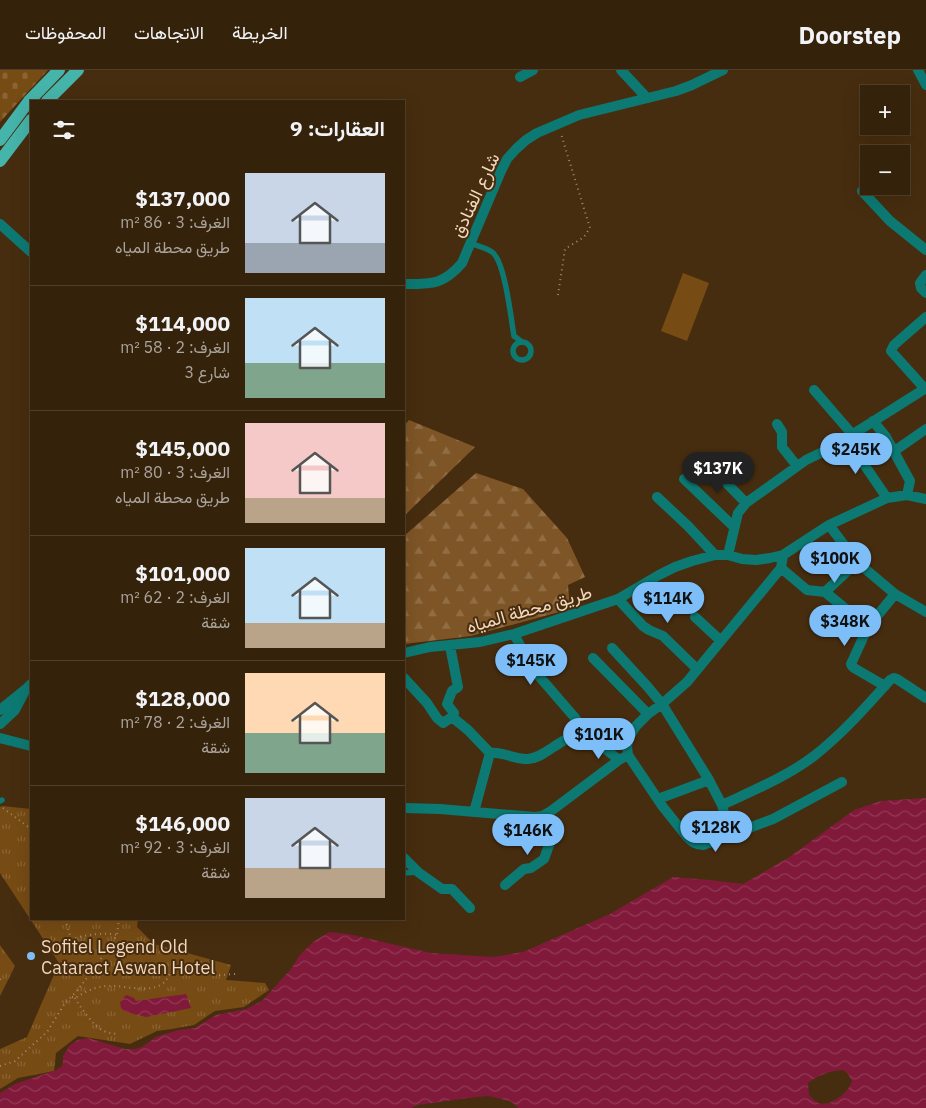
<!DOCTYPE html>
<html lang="ar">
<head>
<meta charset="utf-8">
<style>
	body { margin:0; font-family:"IBM Plex Sans",Vazirmatn,sans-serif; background:#3d2a14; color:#f1f3f6; direction:rtl; height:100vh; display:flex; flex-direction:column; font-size:19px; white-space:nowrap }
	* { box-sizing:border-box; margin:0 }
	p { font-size:16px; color:#aaa49d }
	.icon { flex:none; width:28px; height:28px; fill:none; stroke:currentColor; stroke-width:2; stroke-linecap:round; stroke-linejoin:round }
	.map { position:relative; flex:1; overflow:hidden; direction:ltr }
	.drawer { position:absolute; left:30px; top:30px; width:375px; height:820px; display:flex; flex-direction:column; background:#35220b; border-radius:0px; box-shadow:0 5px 20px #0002,0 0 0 1px #4f3f2c; direction:rtl }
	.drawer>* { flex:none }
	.fabs { position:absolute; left:860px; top:15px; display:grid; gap:10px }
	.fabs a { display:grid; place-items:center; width:50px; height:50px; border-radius:0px; background:#35220b; box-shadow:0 5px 20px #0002,0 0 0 1px #4f3f2c; font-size:25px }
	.price { position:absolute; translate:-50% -42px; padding:0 11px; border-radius:18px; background:#7dbef9; color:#111; font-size:16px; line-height:32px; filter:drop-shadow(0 1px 2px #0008) }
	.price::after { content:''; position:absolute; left:50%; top:30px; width:15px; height:11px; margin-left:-8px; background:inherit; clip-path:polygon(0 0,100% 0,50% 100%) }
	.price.active { background:#222; color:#fff }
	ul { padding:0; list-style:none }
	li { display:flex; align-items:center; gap:15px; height:125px; padding:0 20px }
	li+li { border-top:1px solid #4f3f2c }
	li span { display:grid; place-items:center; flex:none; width:140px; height:100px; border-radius:0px; color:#555 }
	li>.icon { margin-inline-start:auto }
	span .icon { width:60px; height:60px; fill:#fffc; stroke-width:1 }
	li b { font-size:21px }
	h2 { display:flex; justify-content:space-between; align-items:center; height:60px; padding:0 20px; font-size:21px }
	header { display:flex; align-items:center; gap:30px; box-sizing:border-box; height:70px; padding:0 25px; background:#35220b; border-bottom:1px solid #4f3f2c }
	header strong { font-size:24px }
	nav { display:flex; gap:28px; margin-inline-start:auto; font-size:18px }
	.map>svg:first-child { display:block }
	.forest { fill:url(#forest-firs) }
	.cemetery { fill:url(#cemetery-stones) }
	.park { fill:url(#park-tufts) }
	.pitch { fill:#764b14 }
	.water { fill:url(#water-waves); fill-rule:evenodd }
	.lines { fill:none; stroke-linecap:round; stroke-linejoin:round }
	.path { stroke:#a58a6d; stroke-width:2; stroke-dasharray:1 4; stroke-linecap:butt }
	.service { stroke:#0c7a73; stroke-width:5.5 }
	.minor { stroke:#0c7a73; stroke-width:10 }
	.tertiary { stroke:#0c7a73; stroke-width:10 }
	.primary { stroke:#45b4aa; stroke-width:12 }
	.poi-dot { fill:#7dbef9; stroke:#472d0f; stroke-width:2 }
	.labels { text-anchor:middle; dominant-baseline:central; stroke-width:4; stroke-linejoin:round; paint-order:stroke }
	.street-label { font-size:18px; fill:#f3d7bc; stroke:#472d0f }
	.poi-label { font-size:18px; fill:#f3d7bc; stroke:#472d0f; text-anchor:start }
</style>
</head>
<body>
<header>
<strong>Doorstep</strong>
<nav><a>الخريطة</a><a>الاتجاهات</a><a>المحفوظات</a></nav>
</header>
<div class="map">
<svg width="926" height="1038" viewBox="0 0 926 1038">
	<defs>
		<pattern id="forest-firs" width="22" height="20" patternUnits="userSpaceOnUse" patternTransform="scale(1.25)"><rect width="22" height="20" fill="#7e5526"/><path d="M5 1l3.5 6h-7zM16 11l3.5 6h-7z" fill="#916d44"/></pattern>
		<pattern id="cemetery-stones" width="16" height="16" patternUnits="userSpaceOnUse" patternTransform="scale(1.25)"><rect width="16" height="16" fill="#764b14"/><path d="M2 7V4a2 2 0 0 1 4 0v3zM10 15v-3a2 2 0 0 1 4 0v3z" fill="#8a6434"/></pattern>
		<pattern id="park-tufts" width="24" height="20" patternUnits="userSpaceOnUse" patternTransform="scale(1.25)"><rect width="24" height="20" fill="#764b14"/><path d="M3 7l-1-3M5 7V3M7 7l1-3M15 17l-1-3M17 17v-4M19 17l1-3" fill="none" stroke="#8a6434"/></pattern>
		<pattern id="water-waves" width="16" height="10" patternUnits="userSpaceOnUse" patternTransform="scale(1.25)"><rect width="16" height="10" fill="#80193a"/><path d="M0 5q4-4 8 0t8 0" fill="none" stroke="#923a55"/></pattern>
	</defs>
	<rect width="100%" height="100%" fill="#472d0f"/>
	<path class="forest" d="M409,350L475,377L404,446V356Z
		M476,403L523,419L567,468L585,507L568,515L570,539L471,566L404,574V466Z"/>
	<path class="cemetery" d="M0,0H48L0,52Z"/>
	<path class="park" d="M2,736L31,739V849H138L137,857L154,874L231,895L226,910L265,913L269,920L244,937L215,941L194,955L172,959L157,961L130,974L78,966L56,983L54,1001L18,1008L0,1019V979L27,967L59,893L0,803V737Z
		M0,875L15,896L0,926Z"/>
	<path class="pitch" d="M683,203L709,213L687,271L661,261Z"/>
	<path class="water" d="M926,728V1038H519L510,1031L488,1026L468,1028L418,1035L411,1038H0V1023L15,1014L56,1000L62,996L63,992V986L70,975L78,970L88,968L125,979H135L142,977L156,967L178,960L195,958L216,945L246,939L262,931L291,899L299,886L313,872L329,862L348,864L431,883L493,887L523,882L610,844L673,807L710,810L743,814L788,788L854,740L881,731ZM843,1000L848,1004L852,1011C849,1022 831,1037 819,1033C815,1032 812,1028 809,1025L808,1013C818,1005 829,1001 843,1000Z
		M186,924L191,938L146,947L126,942L121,938L120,932L126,925L134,928L136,931Z"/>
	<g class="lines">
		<path class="path" d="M558,225L565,179L584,167L590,158L561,64
			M3,738L31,759
			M117,864L119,849
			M54,875L71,869
			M0,909L1,910
			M72,927L75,928C86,921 99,915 112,916C128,916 148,923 162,914C168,910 169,903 174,898L178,897L202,899L220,905L236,904
			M75,928C80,937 95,958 104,961C108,963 112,963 116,964
			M0,996L15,991L47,962L65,933L76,922L93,900L117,865C102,862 86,865 71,869L65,849"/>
		<path class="service" d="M470,173C477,176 486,178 492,182C505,191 511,249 514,266L522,272
			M513 281a9 9 0 1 1 18 0a9 9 0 1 1-18 0Z
			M0,731L2,730
			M404,803L418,802"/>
		<path class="minor" d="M621,0L647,28
			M918,0L926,15
			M520,7L533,0
			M862,121L890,151L926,180
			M0,154L31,182
			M926,205L920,213L921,218L926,223
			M925,319L891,281L894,275L926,247
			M814,320L852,364
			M873,351L886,367L910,411L907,425
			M777,354L782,362V377L797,396
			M846,368L887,428
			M893,382L926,359
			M705,391L746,433
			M684,409L734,457
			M657,427L688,456L715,485
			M829,455L857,492L895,524L926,542
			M728,485L738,443L746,433L806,390L831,378L926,318
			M783,485L781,498L687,612L662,634L648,644L636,656L630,666L628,672L627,676L628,685L663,737L687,767C692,772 696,775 703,775L773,749L842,712
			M781,498L807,520L825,522L868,557
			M825,522L857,492
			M618,529L643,556L649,560L663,566L697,599
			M695,547L721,571
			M450,576L458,617L452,621L447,634L454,643L452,647L468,660L490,683
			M612,578L647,616L662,634L709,710L722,735
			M404,583L430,577L480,572L514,564L618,529L659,505L675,497L692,491L715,485H728L742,489L756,490L770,488L783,485L829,455L887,428L907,425L926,429
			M593,588L648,644
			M404,608L427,633L437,648L443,653L452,647
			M885,616L854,598L852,596L851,594L868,557L895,524
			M0,668L31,676
			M596,671L619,690
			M658,729L709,710
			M404,738L440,739L535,747L542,746L551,741L619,690L628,685
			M474,742L490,683C502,681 515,690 528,689C541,688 552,677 563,671C567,669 572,667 577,665L580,659L576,649L532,598L514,564
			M730,765L722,735C752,721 788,706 814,686C842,664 866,637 890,610L894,608L897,609L926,628
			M404,788L418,802L442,819H452L470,838
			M505,815L524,799L531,798L544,789L551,770L543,755L535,747"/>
		<path class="tertiary" d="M404,214C432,214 443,215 462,193L501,101L507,89L516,79L526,70L537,63L579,45L676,21L692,15L723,0
			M0,640L26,619L31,614
			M0,654L15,640L26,619"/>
		<path class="primary" d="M47,31L78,0
			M0,70L29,31L59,0
			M0,91L31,50"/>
	</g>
	<circle class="poi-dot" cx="31" cy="886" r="5"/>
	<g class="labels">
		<g class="street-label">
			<text transform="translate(475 125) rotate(-65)">شارع الفنادق</text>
			<text transform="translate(529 539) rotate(-16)">طريق محطة المياه</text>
		</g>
		<g class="poi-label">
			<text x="41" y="876">Sofitel Legend Old<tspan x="41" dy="21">Cataract Aswan Hotel</tspan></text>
		</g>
	</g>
</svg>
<div class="fabs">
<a>+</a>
<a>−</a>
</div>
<b class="price" style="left:856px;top:405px">$245K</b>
<b class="price active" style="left:718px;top:424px">$137K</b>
<b class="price" style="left:835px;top:514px">$100K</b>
<b class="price" style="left:668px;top:554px">$114K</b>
<b class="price" style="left:845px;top:577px">$348K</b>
<b class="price" style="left:531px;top:616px">$145K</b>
<b class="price" style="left:599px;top:690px">$101K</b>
<b class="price" style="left:716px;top:783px">$128K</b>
<b class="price" style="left:528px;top:786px">$146K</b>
<section class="drawer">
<h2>العقارات: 9<svg class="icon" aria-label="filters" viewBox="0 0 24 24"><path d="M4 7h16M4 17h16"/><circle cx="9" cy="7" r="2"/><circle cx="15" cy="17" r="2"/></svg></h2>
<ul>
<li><span style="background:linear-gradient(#c9d6e8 70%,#9aa5b1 0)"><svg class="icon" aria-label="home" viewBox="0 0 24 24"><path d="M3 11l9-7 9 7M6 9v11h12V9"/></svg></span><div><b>$137,000</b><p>الغرف: 3 · 86 m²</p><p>طريق محطة المياه</p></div></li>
<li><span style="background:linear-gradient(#bfe0f5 65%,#7fa58c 0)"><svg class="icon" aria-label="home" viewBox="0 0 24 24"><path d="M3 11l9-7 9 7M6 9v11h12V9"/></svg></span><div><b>$114,000</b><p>الغرف: 2 · 58 m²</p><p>شارع 3</p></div></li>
<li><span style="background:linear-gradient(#f6c9c9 75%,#b9a48a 0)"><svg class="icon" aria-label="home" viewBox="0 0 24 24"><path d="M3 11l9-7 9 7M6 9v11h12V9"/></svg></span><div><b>$145,000</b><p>الغرف: 3 · 80 m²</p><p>طريق محطة المياه</p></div></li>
<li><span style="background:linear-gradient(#bfe0f5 75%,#b9a48a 0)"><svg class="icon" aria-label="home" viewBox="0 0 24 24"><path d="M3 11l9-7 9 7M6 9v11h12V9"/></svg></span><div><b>$101,000</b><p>الغرف: 2 · 62 m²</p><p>شقة</p></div></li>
<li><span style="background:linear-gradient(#ffd9b3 60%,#7fa58c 0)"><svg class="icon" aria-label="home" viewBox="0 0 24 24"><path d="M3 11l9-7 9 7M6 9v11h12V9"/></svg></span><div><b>$128,000</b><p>الغرف: 2 · 78 m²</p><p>شقة</p></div></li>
<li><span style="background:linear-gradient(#c9d6e8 70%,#b9a48a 0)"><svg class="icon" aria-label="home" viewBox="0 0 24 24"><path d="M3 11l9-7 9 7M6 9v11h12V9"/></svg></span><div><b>$146,000</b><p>الغرف: 3 · 92 m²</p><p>شقة</p></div></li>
</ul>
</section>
</div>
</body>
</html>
